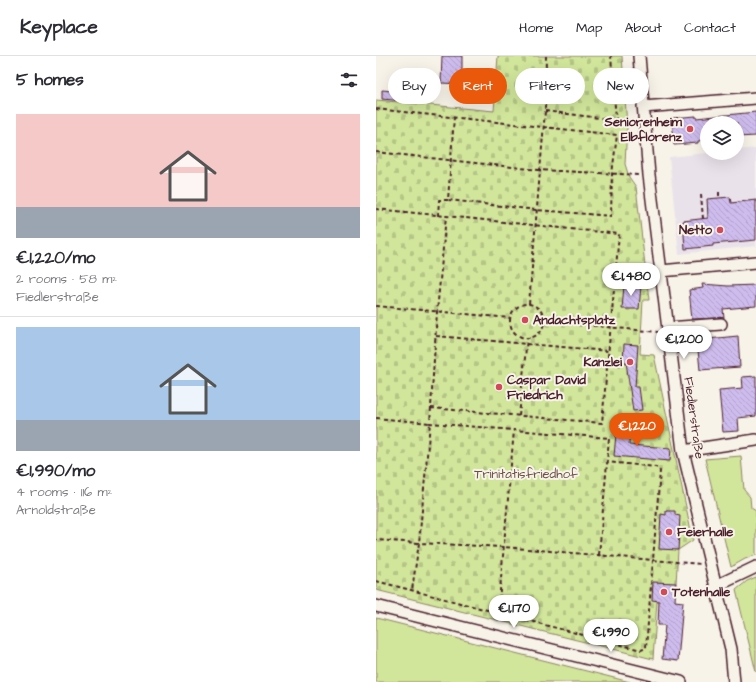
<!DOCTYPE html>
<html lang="en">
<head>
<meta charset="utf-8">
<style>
	body { margin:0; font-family:"Architects Daughter",sans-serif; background:#f2f2f3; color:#2b2b33; height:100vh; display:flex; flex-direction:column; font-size:15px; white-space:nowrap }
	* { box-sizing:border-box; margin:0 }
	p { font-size:13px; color:#7c7c81 }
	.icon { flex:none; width:22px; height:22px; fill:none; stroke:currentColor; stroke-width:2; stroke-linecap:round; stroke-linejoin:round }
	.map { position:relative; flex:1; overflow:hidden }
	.drawer { display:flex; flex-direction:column; background:#fff; width:376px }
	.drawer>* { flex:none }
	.hud { position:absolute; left:12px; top:12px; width:308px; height:36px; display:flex; gap:8px }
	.controls { position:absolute; left:324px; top:60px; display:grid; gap:8px }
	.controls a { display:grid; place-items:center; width:44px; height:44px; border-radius:50%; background:#fff; box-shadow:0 4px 16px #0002; font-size:20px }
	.price { position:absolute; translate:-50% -34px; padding:0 9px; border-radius:14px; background:#fff; color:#222; font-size:13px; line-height:26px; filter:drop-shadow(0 1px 2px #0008) }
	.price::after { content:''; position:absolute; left:50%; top:24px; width:12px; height:9px; margin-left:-6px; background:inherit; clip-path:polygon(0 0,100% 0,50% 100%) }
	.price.active { background:#ea580c; color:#fff }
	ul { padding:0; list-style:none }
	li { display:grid; align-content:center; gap:8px; height:212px; padding:0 16px }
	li+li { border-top:1px solid #e1e1e2 }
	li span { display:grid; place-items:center; height:124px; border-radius:0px; color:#555 }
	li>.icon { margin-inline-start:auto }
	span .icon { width:72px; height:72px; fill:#fffc; stroke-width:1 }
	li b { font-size:17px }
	h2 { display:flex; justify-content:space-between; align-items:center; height:48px; padding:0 16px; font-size:17px }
	.pill { padding:0 14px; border-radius:18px; background:#fff; box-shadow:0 4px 16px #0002; font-size:14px; line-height:36px }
	.pill.active { background:#ea580c; color:#fff }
	header { display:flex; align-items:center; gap:24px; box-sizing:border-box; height:56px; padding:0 20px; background:#fff; border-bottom:1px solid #e1e1e2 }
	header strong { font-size:19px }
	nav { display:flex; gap:22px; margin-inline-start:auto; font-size:14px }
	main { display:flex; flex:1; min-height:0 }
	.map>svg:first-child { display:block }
	.built { fill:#eae2ea }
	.green { fill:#d1e69b; stroke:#8e8263 }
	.cemetery { fill:url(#cemetery-stones); stroke:#8e8263 }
	.building { fill:url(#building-back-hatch); stroke:#4a1f2b }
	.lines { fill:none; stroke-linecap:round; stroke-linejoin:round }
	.minor-casing { stroke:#4a1f2b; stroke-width:14 }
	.path { stroke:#4a1f2b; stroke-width:2; stroke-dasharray:4 3; stroke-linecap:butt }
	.minor { stroke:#f7f3e8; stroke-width:11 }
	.poi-dot { fill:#d1495b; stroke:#f7f3e8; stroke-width:1.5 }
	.labels { text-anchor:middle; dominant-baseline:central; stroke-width:4; stroke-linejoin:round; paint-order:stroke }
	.poi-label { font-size:13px; font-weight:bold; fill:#4a1f2b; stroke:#f7f3e8; text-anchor:start }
	.street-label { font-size:13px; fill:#4a1f2b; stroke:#f7f3e8 }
	.park-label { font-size:13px; fill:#6c5147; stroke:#f7f3e8 }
</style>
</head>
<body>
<header>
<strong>Keyplace</strong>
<nav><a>Home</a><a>Map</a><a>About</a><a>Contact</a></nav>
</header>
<main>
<section class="drawer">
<h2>5 homes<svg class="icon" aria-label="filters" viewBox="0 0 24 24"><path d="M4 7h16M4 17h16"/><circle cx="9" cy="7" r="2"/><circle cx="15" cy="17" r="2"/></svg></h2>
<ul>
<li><span style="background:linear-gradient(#f6c9c9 75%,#9aa5b1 0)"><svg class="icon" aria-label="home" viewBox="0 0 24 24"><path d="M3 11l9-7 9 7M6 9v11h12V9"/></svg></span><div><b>€1,220/mo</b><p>2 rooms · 58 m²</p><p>Fiedlerstraße</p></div></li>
<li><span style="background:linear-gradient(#a9c7e8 75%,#9aa5b1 0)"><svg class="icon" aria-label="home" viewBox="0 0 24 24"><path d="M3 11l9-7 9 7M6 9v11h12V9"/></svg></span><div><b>€1,990/mo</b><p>4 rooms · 116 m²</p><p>Arnoldstraße</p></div></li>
</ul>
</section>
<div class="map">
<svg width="380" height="626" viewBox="0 0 380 626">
	<defs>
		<pattern id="cemetery-stones" width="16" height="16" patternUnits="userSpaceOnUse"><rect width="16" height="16" fill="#d1e69b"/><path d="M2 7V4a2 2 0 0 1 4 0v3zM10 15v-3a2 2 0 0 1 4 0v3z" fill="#b5c586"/></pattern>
		<pattern id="building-back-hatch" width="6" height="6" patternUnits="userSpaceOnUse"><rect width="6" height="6" fill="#cdbced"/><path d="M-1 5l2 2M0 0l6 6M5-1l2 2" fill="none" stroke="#b2a1cb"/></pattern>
	</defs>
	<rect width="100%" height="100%" fill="#f7f3e8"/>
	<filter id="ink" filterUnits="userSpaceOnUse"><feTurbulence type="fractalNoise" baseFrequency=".025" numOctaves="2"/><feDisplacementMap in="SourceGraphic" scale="8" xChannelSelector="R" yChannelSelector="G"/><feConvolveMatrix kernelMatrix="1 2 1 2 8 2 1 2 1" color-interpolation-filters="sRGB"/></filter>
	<g filter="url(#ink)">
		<path class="built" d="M380,92V190L303,198L293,101L331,97H361V94Z"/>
		<path class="green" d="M365,400L368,434L374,441L375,452L380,455V499L369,503L355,511L329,403Z
			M380,521V616L360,534L371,525Z
			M0,562L254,626H0Z"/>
		<path class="cemetery" d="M122,0H246L251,70L249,108L253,121L260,131L273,244H267L264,298L278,299L317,484L302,494L300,527L281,545L277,603L0,534V44L118,55Z"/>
		<path class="building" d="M66,0H86V28L65,27Z
			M6,34L40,37L39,46L6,43Z
			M380,56V80L361,81V67H331V84L322,85V87L298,89L296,62L320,60V62Z
			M354,141L355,147L380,144V184L337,188V190L309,193L307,165L332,162L331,143Z
			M326,228L352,230L380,229V250L347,253L348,262L316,263L313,234L327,232Z
			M248,229L265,230L263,253H246Z
			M362,280L364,311L324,314L321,284Z
			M248,288L262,289L259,331H263L266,354L257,355L250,306H247Z
			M380,320V360L362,362L363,375L347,376L343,334L367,332L366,321Z
			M241,367L254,368L253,389L295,392L294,405L238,400Z
			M290,455H299V459L304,460L302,494L283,493L285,458L290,459Z
			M277,526L300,527L299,545L307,546L302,605L286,603L289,569H282L283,545L276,544Z"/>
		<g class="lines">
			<g class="minor-casing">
				<path id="minor" d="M263,0L273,119L307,395L355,593L358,626
					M267,51L380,42
					M285,215L380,206
					M292,272L345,268
					M307,395L380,384
					M340,530L380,511
					M0,550L305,626"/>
			</g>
			<path class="path" d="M0,53L241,79L236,118L235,160L161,154L72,144
				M169,55L240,64L235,0
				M0,96L163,114L264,119
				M343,136V142
				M325,138L327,163
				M0,153L70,160
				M62,160L63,144H72L78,61
				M153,248L169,55L170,0
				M134 265a17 17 0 1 1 34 0a17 17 0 1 1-34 0Z
				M0,250L134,262
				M168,265L282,276
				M60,280L232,295
				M55,352L226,367L243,178L70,160L61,256L54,367L138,374
				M143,360L151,282
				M0,362L54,367L43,487L0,484
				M223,499L231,407
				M0,525L265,594L270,592L277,504L128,491L43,487L36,534
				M122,557L138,374L233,382L231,406L280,411L284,415L277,504L325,508"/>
			<use href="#minor" class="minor"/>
		</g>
	</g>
	<g class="poi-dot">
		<circle cx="314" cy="73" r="4"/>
		<circle cx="344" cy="174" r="4"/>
		<circle cx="149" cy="264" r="4"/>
		<circle cx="254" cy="306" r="4"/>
		<circle cx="123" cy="331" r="4"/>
		<circle cx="293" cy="476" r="4"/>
		<circle cx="288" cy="536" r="4"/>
	</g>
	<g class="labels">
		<g class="poi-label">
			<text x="306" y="66" text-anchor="end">Seniorenheim<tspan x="306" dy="15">Elbflorenz</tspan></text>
			<text x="336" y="174" text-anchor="end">Netto</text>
			<text x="157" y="264">Andachtsplatz</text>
			<text x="246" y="306" text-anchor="end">Kanzlei</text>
			<text x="131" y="324">Caspar David<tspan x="131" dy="15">Friedrich</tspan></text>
			<text x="301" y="476">Feierhalle</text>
			<text x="296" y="536">Totenhalle</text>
		</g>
		<g class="street-label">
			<text transform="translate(318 362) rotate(82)">Fiedlerstraße</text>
		</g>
		<g class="park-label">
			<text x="150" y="418">Trinitatisfriedhof</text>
		</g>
	</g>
</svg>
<div class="controls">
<a><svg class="icon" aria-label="layers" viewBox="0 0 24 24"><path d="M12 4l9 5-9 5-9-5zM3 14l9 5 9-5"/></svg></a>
</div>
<b class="price" style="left:255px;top:241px">€1,480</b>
<b class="price" style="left:308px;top:304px">€1,200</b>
<b class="price active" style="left:261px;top:391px">€1,220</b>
<b class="price" style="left:138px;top:573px">€1,170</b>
<b class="price" style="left:235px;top:597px">€1,990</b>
<div class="hud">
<a class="pill">Buy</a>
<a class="pill active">Rent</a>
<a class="pill">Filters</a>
<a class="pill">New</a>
</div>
</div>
</main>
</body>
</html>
